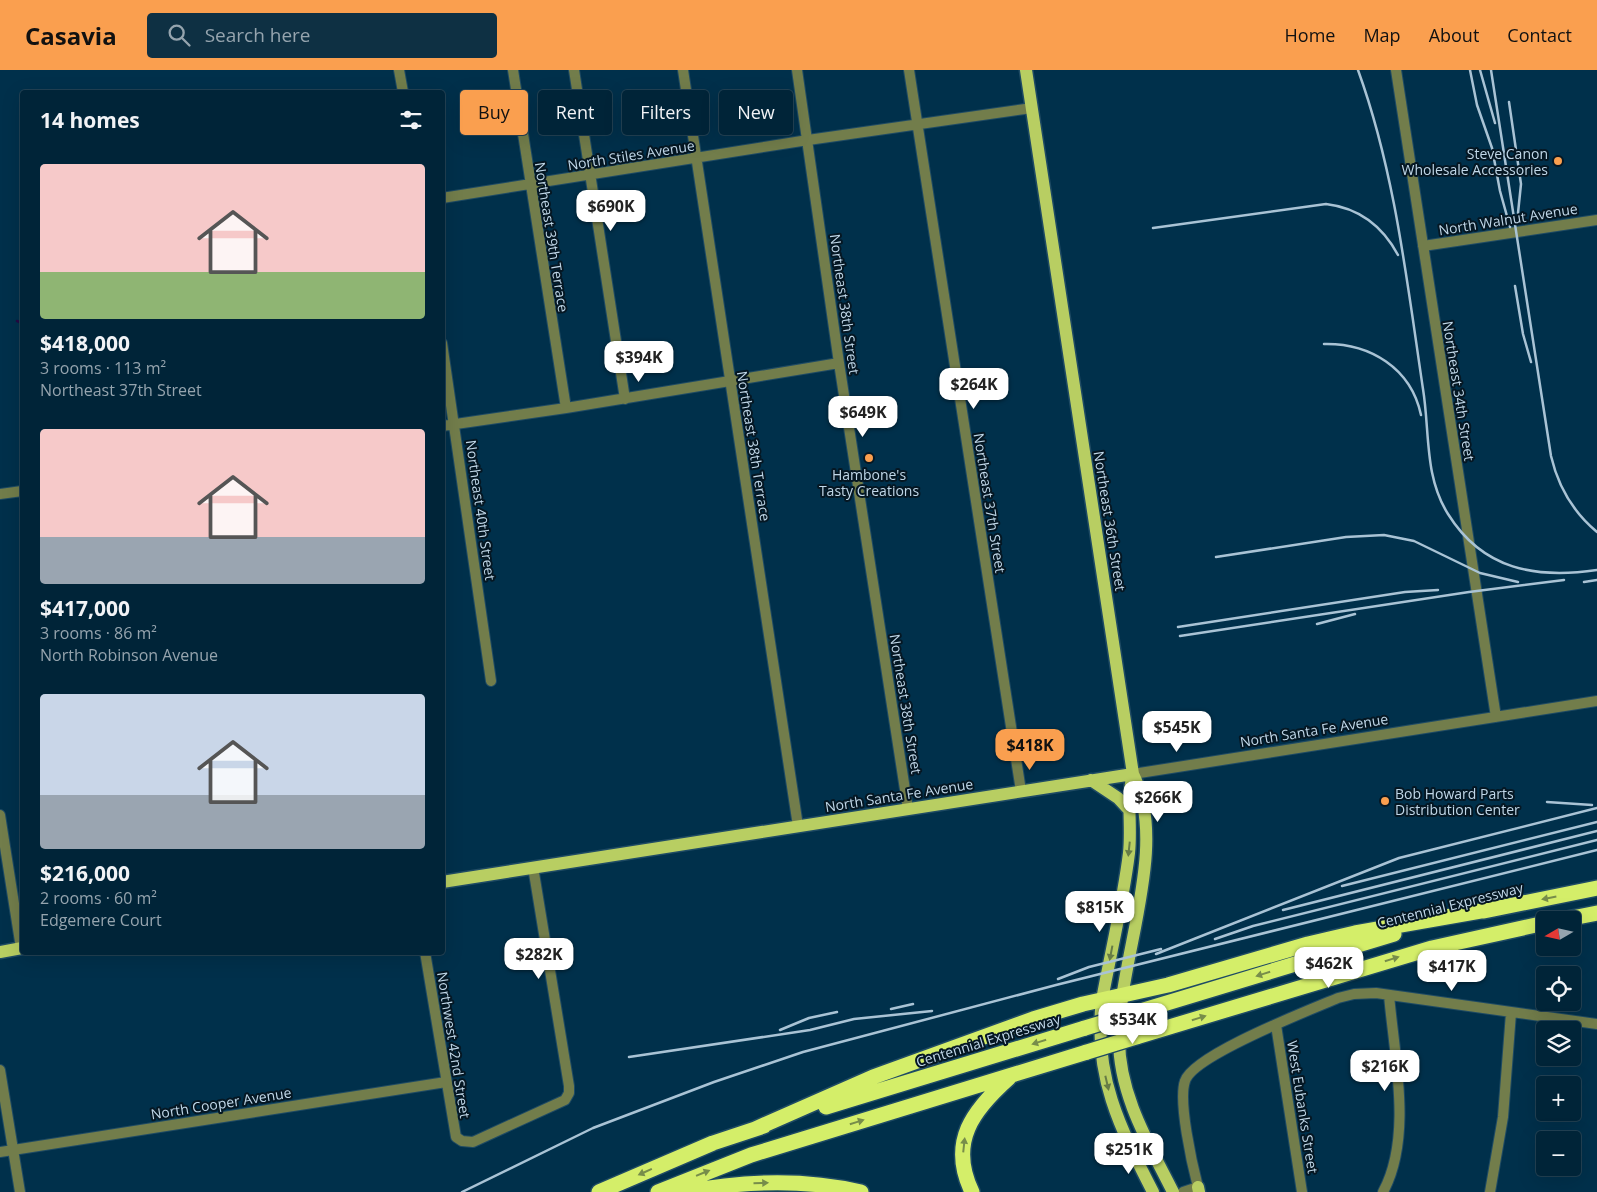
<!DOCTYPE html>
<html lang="en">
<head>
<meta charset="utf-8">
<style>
	body { margin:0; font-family:"Open Sans",sans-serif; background:#0e3043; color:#f1f3f6; height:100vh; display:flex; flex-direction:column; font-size:19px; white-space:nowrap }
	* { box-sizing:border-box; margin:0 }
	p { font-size:16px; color:#95a4ae }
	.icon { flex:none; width:28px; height:28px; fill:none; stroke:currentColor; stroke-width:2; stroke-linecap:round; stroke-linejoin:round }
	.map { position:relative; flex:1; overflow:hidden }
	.details { position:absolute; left:20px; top:20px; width:425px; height:865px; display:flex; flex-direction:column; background:#002438; border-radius:5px; box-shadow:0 5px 20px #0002,0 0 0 1px #224153 }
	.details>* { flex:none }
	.top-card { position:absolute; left:460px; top:20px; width:475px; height:45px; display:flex; gap:10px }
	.needle { width:32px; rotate:261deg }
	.fabs { position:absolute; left:1536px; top:841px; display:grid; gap:10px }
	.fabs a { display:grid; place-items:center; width:45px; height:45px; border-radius:5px; background:#002438; box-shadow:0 5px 20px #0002,0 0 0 1px #224153; font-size:25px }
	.price { position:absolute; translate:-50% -42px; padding:0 11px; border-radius:10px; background:#fff; color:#222; font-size:16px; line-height:32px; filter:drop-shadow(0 1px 2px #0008) }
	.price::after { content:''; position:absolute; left:50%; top:30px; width:15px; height:11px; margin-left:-8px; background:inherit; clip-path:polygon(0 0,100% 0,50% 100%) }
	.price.active { background:#fa9f4f; color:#111 }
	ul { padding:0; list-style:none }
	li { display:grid; align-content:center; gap:10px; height:265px; padding:0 20px }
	li span { display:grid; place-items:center; height:155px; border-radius:5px; color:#555 }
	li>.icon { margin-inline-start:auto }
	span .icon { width:90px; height:90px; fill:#fffc; stroke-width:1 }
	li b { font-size:21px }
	h2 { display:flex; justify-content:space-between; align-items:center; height:60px; padding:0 20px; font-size:21px }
	.pill { padding:0 18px; border-radius:5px; background:#002438; box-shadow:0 5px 20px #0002,0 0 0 1px #224153; font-size:18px; line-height:45px }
	.pill.active { background:#fa9f4f; color:#111 }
	header { display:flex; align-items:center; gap:30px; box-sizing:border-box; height:70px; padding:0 25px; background:#fa9f4f; color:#111 }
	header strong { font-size:24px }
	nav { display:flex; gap:28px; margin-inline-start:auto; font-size:18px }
	.search { width:350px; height:45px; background:#0e3043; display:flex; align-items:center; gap:12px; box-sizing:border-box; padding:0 18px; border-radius:5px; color:#95a4ae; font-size:19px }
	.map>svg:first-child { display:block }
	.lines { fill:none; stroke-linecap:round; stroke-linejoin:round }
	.stream { stroke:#240943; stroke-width:2.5 }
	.minor-casing { stroke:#1f4b64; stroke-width:12 }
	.major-casing { stroke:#1f4b64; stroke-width:15 }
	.highway-casing { stroke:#1f4b64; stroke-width:18 }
	.minor { stroke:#727d4b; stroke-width:10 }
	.major { stroke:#b8ce62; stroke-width:12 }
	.highway { stroke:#d4ee69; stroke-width:15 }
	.rail { stroke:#a9c3d5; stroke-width:2.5 }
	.highway-bridge-casing { stroke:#1f4b64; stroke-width:18; stroke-linecap:butt }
	.highway-bridge { stroke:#d4ee69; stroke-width:15 }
	.oneway { fill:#677c46 }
	.oneway2 { fill:#778d4a }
	.poi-dot { fill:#fa9f4f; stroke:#051723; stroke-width:2 }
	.labels { text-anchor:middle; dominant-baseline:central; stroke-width:4; stroke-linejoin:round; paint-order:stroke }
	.poi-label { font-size:14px; fill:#c0d7e8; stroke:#051723; text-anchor:end }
	.street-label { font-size:14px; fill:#c0d7e8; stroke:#051723 }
</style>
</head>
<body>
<header>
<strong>Casavia</strong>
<div class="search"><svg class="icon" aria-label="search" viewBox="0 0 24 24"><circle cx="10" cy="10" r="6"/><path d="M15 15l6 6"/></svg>Search here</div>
<nav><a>Home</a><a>Map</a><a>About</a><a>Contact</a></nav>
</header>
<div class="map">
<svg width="1597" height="1122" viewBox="0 0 1597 1122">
	<rect width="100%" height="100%" fill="#00304b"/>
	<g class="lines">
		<path class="stream" d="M17,251L22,253"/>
		<g class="minor-casing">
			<path id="minor" d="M399,0L403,22
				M513,0L566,338
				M574,0L625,329
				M683,0L798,756
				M797,0L839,293L908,739
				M909,0L1021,721
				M1396,0L1496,647
				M442,128L808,70L1032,38
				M1423,176L1597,150
				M442,273L491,611
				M442,356L566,338L839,293
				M0,424L22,421
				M1133,704L1597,631
				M0,745L21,878
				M425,882L456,1067L462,1071L473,1072L565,1030L569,1023V1016L533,797
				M1276,955L1302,1122
				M0,1000L20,1122
				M0,1082L446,1012
				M1183,1122L1198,1117C1192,1094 1178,1031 1185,1011C1193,985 1310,940 1338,928L1354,924L1376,923L1597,954
				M1383,1122C1413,1067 1394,985 1389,925
				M1490,1122L1503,1047L1511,943"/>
		</g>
		<g class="major-casing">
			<path id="major" d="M1026,0L1133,704C1170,777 1118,889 1119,969C1119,1025 1149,1074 1173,1122
				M1133,704C1126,730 1132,755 1129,783C1123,832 1111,881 1102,930C1093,1005 1120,1058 1153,1122
				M1091,710L1118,728L1130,741
				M442,812L1133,704
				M0,882L22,878
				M1198,1117L1199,1122"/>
		</g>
		<g class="highway-casing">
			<path id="highway" d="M1484,841L1597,818
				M1562,850L1597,843
				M1134,943L1394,864
				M1136,967L1432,878L1545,853
				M826,1037L1085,958
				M755,1059L873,1007L1033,949L1083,934L1168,915L1308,874L1355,863L1492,839
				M599,1122L713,1073L764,1056
				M658,1122L751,1085L1087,982
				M684,1122C742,1111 802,1108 861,1122
				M972,1122C948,1072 973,1040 1009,1008"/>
		</g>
		<use href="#minor" class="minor"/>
		<use href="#major" class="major"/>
		<use href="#highway" class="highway"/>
		<path class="rail" d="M1358,0C1395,102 1407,212 1423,319C1430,362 1424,406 1448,444C1483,500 1536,509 1597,500
			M1470,0L1477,35L1492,78L1500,121L1510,157
			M1480,0L1495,53
			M1491,0L1551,386C1558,416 1573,442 1597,462
			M1509,32L1521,114L1518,143
			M1153,158L1326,134C1359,138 1383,157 1398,185
			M1515,216L1523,264L1531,292
			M1324,274C1370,273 1411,298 1421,345
			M1216,487L1346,467L1384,465L1414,471L1480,503L1518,512
			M1584,512L1597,510
			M1317,554L1355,544
			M1178,557L1405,522L1438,520
			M1180,566L1469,522L1564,510
			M1547,732L1592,735
			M1342,816L1597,752
			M1283,840L1597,761
			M1215,869L1253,856L1597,770
			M1156,884L1399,788L1597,738
			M1058,909L1089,897L1161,879
			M891,939L913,934
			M780,960L809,948L837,942
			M629,987L810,960L854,949L932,941
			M462,1122L593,1058L714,1012L803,982L1056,915L1597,780"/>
		<g class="highway-bridge-casing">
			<path id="highway-bridge" d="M1085,958L1134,943
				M1087,982L1136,967"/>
		</g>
		<use href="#highway-bridge" class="highway-bridge"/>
	</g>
	<defs><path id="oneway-solid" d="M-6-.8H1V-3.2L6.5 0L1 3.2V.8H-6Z" transform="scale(1.25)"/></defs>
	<g class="oneway">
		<use href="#oneway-solid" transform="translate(1129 779) rotate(96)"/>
		<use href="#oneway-solid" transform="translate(1111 883) rotate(101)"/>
		<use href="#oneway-solid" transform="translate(1107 1013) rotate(77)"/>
	</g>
	<g class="oneway2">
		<use href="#oneway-solid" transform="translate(1549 828) rotate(169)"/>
		<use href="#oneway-solid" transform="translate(1392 889) rotate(-17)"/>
		<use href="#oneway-solid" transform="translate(1263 904) rotate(163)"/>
		<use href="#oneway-solid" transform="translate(1199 948) rotate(-17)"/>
		<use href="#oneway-solid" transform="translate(1039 972) rotate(163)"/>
		<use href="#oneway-solid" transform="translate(857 1052) rotate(-17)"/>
		<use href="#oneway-solid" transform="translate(964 1075) rotate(-84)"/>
		<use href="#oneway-solid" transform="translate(645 1102) rotate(156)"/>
		<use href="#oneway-solid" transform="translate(703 1103) rotate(-22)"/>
		<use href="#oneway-solid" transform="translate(761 1113) rotate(-2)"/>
	</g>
	<g class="poi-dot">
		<circle cx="1558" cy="91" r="5"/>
		<circle cx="869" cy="388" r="5"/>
		<circle cx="1385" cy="731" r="5"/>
	</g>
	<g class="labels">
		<g class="poi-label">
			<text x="1548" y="83">Steve Canon<tspan x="1548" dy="16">Wholesale Accessories</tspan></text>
			<text x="869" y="404" text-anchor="middle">Hambone's<tspan x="869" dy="16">Tasty Creations</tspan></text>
			<text x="1395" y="723" text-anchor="start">Bob Howard Parts<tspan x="1395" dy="16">Distribution Center</tspan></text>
		</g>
		<g class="street-label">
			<text transform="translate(631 85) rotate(-9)">North Stiles Avenue</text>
			<text transform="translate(1508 149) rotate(-9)">North Walnut Avenue</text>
			<text transform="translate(552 167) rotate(81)">Northeast 39th Terrace</text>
			<text transform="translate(845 234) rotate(82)">Northeast 38th Street</text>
			<text transform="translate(1459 321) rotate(81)">Northeast 34th Street</text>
			<text transform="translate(754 376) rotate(81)">Northeast 38th Terrace</text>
			<text transform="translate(990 433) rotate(81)">Northeast 37th Street</text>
			<text transform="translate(481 440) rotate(82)">Northeast 40th Street</text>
			<text transform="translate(1110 451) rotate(81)">Northeast 36th Street</text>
			<text transform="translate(906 634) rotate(81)">Northeast 38th Street</text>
			<text transform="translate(1314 660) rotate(-9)">North Santa Fe Avenue</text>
			<text transform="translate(899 725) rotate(-9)">North Santa Fe Avenue</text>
			<text transform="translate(1450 835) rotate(-14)">Centennial Expressway</text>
			<text transform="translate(988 970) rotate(-17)">Centennial Expressway</text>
			<text transform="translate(454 975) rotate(81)">Northwest 42nd Street</text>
			<text transform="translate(221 1033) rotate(-9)">North Cooper Avenue</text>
			<text transform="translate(1303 1037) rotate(81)">West Eubanks Street</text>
		</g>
	</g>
</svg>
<div class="fabs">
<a><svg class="needle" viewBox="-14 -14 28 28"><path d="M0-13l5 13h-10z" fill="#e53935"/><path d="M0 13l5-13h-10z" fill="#95a4ae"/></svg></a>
<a><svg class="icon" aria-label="locate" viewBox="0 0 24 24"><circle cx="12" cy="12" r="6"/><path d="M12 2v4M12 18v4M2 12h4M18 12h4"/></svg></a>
<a><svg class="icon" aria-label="layers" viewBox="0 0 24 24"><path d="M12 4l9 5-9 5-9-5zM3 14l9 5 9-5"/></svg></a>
<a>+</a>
<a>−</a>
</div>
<b class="price" style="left:611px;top:162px">$690K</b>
<b class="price" style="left:639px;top:313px">$394K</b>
<b class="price" style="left:974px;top:340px">$264K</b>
<b class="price" style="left:863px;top:368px">$649K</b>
<b class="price" style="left:1177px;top:683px">$545K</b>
<b class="price active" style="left:1030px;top:701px">$418K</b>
<b class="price" style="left:1158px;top:753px">$266K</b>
<b class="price" style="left:1100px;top:863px">$815K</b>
<b class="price" style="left:539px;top:910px">$282K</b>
<b class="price" style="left:1329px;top:919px">$462K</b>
<b class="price" style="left:1452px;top:922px">$417K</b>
<b class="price" style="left:1133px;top:975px">$534K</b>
<b class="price" style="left:1385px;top:1022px">$216K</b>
<b class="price" style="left:1129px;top:1105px">$251K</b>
<div class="top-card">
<a class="pill active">Buy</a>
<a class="pill">Rent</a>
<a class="pill">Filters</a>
<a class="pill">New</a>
</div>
<section class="details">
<h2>14 homes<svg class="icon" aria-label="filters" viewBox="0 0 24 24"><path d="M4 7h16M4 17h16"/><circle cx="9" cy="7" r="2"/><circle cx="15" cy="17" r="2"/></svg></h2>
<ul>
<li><span style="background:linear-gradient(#f6c9c9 70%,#8fb573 0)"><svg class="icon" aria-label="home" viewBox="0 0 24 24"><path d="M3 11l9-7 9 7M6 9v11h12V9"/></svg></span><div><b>$418,000</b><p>3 rooms · 113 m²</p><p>Northeast 37th Street</p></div></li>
<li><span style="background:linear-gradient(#f6c9c9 70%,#9aa5b1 0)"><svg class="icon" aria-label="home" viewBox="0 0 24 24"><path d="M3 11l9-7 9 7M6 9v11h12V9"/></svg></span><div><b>$417,000</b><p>3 rooms · 86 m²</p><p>North Robinson Avenue</p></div></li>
<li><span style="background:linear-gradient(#c9d6e8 65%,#9aa5b1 0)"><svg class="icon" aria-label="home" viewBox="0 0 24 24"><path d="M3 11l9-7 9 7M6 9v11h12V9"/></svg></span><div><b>$216,000</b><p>2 rooms · 60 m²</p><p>Edgemere Court</p></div></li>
</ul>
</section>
</div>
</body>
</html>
